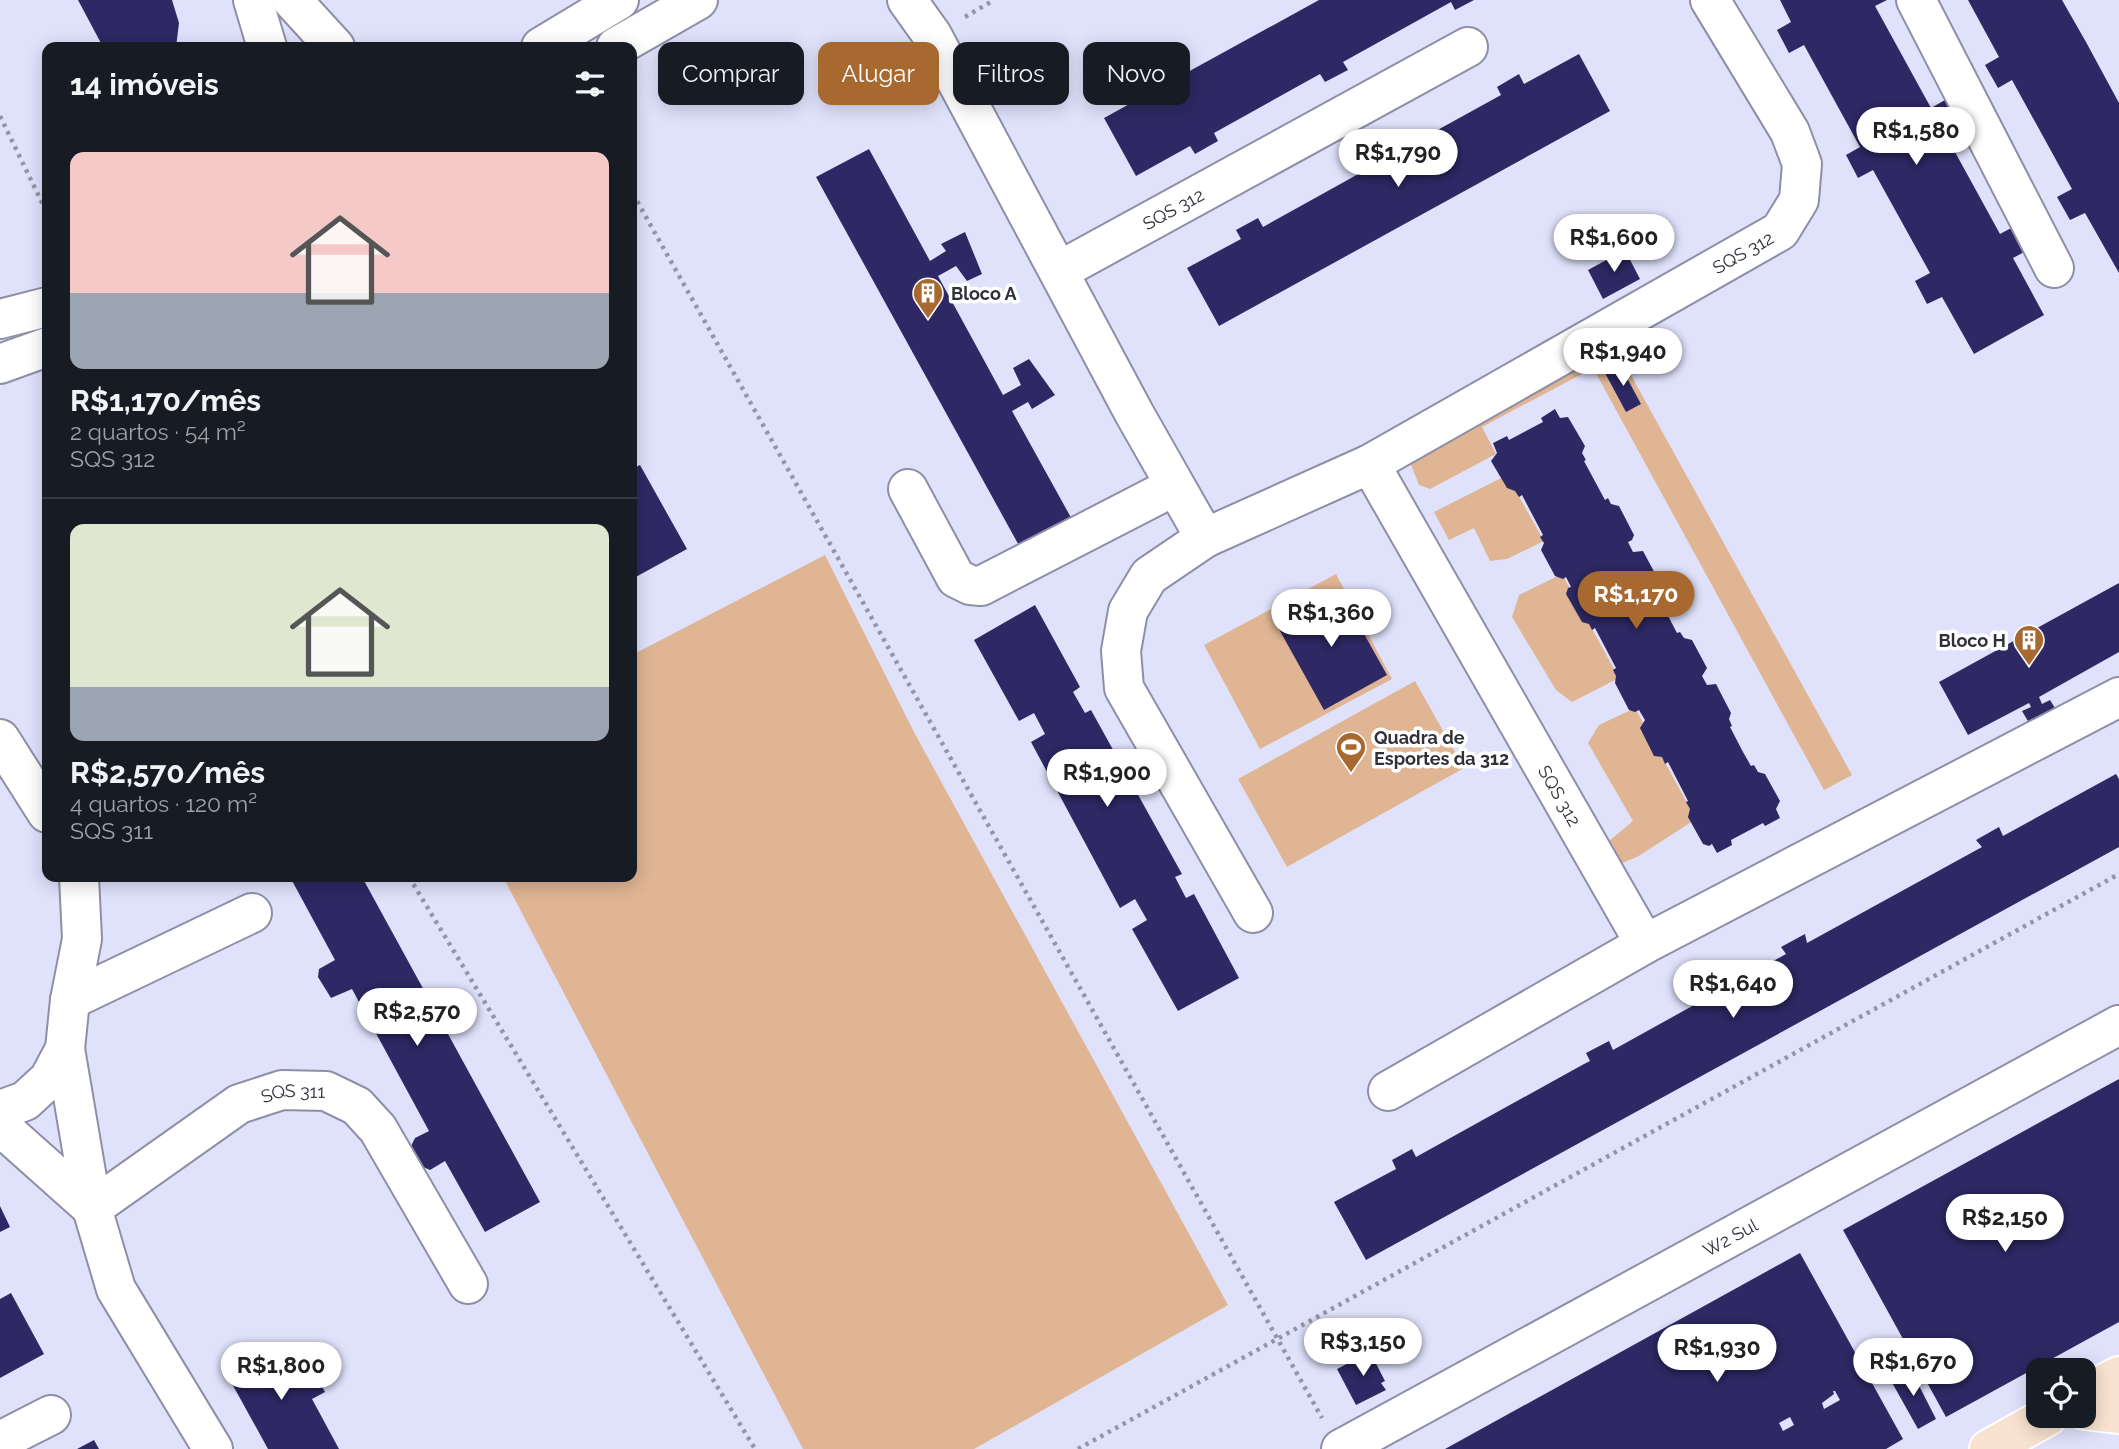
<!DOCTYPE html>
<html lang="pt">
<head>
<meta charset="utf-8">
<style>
	body { margin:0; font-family:Raleway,sans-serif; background:#242831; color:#f1f3f6; height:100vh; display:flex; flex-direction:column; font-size:26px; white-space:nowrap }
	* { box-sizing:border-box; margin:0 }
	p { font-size:23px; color:#9ea1a6 }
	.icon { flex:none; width:38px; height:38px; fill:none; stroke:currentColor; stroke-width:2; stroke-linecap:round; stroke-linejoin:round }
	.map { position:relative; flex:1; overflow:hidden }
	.side { position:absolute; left:42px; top:42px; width:595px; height:840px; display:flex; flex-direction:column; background:#171b24; border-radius:14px; box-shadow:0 4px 18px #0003 }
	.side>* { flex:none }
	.hud { position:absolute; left:658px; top:42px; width:665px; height:63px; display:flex; gap:14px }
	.tools { position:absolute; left:2026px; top:1358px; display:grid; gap:14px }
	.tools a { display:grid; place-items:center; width:70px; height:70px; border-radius:14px; background:#171b24; box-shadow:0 4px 18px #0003; font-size:35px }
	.price { position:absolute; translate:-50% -60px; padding:0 16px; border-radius:24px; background:#fff; color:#222; font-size:23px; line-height:46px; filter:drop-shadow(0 2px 4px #0008) }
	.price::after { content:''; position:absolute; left:50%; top:42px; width:21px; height:16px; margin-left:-10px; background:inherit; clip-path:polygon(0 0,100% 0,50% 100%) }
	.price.on { background:#a7692f; color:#fff }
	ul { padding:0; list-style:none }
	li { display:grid; align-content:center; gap:14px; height:371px; padding:0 28px }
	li+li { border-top:2px solid #363941 }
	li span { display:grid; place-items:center; height:217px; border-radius:14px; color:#555 }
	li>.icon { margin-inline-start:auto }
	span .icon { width:126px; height:126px; fill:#fffc; stroke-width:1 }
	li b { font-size:30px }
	h2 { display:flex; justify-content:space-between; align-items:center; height:84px; padding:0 28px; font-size:30px }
	.tag { padding:0 24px; border-radius:14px; background:#171b24; box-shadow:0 4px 18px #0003; font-size:24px; line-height:63px }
	.tag.on { background:#a7692f; color:#fff }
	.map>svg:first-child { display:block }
	.green { fill:#dfb594 }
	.building { fill:#2e2864; fill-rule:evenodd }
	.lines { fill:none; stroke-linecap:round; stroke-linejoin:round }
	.minor-casing { stroke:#8e8fa7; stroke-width:42 }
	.major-casing { stroke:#fff; stroke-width:42 }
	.path { stroke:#9495a8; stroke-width:4.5; stroke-dasharray:3.5 5; stroke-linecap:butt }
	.minor { stroke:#fff; stroke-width:38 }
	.major { stroke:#f9e2cf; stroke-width:38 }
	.labels { text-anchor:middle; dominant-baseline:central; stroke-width:7; stroke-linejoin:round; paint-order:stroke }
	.street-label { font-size:18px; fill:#30303a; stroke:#fff }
	.poi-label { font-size:18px; font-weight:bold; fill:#30303a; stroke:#fff; text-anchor:start }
</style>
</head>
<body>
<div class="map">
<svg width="2119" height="1449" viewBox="0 0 2119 1449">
	<rect width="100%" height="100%" fill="#e0e2fc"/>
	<path class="green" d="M1611,339L1852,775L1824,790L1593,368L1482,427L1496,454L1430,489L1419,485L1411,465L1423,449Z
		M1507,475L1544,541L1507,559L1490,561L1474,528L1449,540L1434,512Z
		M825,555L915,734L1228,1305L974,1449H803L503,877H632V655Z
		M1336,574L1392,679L1260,749L1204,645Z
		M1562,574L1619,678L1572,702L1556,690L1512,617L1519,595Z
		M1415,681L1464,768L1287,867L1238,779Z
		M1635,708L1696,819L1637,857L1617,865L1609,841L1633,821L1588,743L1599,725Z"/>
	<path class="building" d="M78,0H172L179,23L176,47H103Z
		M1319,0H1474L1455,10L1451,2L1343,62L1348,70L1325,82L1320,74L1214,133L1218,141L1195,154L1190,146L1136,176L1104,118Z
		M1780,0H1887L1875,6L1931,108L1945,100L1958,124L1944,132L2000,234L2015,226L2028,250L2013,258L2044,315L1974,354L1942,297L1927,304L1915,281L1930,273L1873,170L1858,178L1846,155L1860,147L1804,45L1789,53L1777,30L1791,22Z
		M1968,0H2062L2086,42L2119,103V273L2085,213L2070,220L2057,197L2072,189L2012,80L1998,88L1985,65L1999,57Z
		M1579,54L1610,111L1219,326L1187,268L1241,239L1236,230L1258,218L1263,227L1371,167L1366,158L1389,145L1394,154L1501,95L1497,87L1519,74L1524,84Z
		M869,149L930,261L946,251L941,244L965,232L982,274L967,281L956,266L938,276L1003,395L1021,385L1013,368L1029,359L1055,395L1032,409L1028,402L1012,411L1074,523L1022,551L816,177Z
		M1625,250L1640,279L1603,299L1588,270Z
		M1620,365L1641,404L1626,412L1605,373Z
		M1555,409L1560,418L1568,417L1585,446L1582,453L1586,460L1584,461L1605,500L1608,498L1611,504L1619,506L1634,535L1632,540L1628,542L1633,552L1643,551L1658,579L1654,589L1677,633L1680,632L1684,638L1692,640L1707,668L1702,676L1707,685L1716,684L1731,713L1729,719L1732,726L1730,727L1743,752L1751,766L1754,765L1758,772L1765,774L1780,801L1776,809L1780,818L1765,826L1763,823L1731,840L1732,845L1717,853L1712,844L1709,846L1703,844L1688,817L1690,809L1686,802L1688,801L1668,762L1665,764L1662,757L1654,756L1640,728L1645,720L1639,710L1635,712L1629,710L1615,683L1616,676L1613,670L1616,668L1595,628L1592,630L1589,624L1582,622L1566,594L1568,588L1571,587L1566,577L1563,579L1555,576L1541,550L1544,543L1540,537L1543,535L1522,495L1519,497L1515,491L1507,488L1491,461L1497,453L1493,443L1507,436L1509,440L1543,422L1541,418Z
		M640,465L687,549L632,579V469Z
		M2119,583V652L2039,697L2042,704L2050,700L2058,713L2032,728L2022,711L2031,707L2029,703L1968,735L1939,682Z
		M1339,589L1387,675L1324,710L1275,622Z
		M1035,605L1080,687L1073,692L1085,713L1091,710L1182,874L1175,877L1186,898L1194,894L1239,978L1178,1011L1132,929L1147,920L1135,899L1120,908L1031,742L1045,734L1034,713L1019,721L974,640Z
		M2116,774L2119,779V847L1366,1260L1334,1202L1396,1169L1392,1160L1412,1149L1416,1157L1584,1064L1590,1061L1586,1053L1609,1041L1613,1050L1786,954L1781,947L1805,934L1807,943L1982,847L1976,840L1999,827L2003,836Z
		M290,877H362L540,1202L485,1232L445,1161L430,1170L421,1166L411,1148L412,1144L415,1138L429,1131L352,989L331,998L318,977L319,969L335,960Z
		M2119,1079V1322L1946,1417L1843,1230Z
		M0,1206L10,1227L0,1232Z
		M1800,1253L1903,1439L1886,1449H1445ZM1833,1391H1835L1840,1400L1824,1409L1822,1403L1834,1394ZM1790,1417L1794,1425L1783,1431L1779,1423Z
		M11,1293L44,1354L0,1378V1299Z
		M277,1343L299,1382L315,1374L325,1392L312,1399L339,1449H268L225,1371Z
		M1370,1352L1385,1381L1381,1383L1386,1390L1356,1405L1337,1369Z
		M1910,1368L1936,1419L1918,1429L1890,1379Z
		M94,1440L99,1449H77Z"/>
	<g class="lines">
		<g class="minor-casing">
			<g id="minor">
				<path d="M253,0L267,47"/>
				<path d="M292,0L335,47"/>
				<path id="s1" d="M907,0L932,35L1134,413L1205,538L1370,464L1780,231L1799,200L1802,164L1790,132L1710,0"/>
				<path d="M1916,0L2054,268"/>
				<path d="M541,47L619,0"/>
				<path d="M616,47L698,0"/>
				<path id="s2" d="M1059,271L1468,47"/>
				<path d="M0,319L47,307"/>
				<path d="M0,364L47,347"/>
				<path id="s3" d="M1370,464L1645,944"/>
				<path d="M908,489L956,578L970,585L981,586L1175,486"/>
				<path d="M1205,538L1149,576L1128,611L1121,651L1124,688L1253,913"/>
				<path d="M0,739L47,813"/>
				<path d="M70,1000L252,913"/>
				<path d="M65,1049L92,1208L116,1289L213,1449"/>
				<path d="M1388,1091L1645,944L2119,697"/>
				<path d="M0,1110L25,1101L49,1079L65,1049L70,1000L82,939L79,877"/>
				<path d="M0,1126L92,1208"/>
				<path id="s4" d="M92,1208L239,1104L282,1090L326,1091L357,1106L378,1129L468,1284"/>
				<path d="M0,1441L51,1415"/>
				<path id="s5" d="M1341,1449L2119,1025"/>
			</g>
		</g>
		<g class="major-casing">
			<path id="major" d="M2084,1395L2119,1376
				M2084,1410L2119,1414
				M1989,1449L2048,1416"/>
		</g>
		<path class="path" d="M965,17L994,0
			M0,116L47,213
			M633,194L1322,1418
			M409,877L755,1449
			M1078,1449L2119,874"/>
		<use href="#minor" class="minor"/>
		<use href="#major" class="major"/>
	</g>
	<defs>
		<g id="building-pin" transform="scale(1.575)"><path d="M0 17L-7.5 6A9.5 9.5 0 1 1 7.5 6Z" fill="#a7692f" stroke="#fff"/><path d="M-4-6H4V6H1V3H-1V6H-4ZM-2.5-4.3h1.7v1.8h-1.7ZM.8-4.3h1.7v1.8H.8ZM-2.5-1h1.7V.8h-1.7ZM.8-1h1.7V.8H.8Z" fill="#fff"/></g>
		<g id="stadium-pin" transform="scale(1.575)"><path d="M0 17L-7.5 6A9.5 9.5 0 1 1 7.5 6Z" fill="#a7692f" stroke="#fff"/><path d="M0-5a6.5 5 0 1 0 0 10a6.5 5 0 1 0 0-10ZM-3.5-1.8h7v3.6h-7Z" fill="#fff"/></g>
	</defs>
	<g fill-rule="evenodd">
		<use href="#building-pin" x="928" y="293"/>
		<use href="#building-pin" x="2029" y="640"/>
		<use href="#stadium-pin" x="1351" y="747"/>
	</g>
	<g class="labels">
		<g class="street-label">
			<text stroke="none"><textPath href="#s2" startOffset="130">SQS 312</textPath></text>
			<text stroke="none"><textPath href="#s1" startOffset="1225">SQS 312</textPath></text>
			<text stroke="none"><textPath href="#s3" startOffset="382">SQS 312</textPath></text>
			<text stroke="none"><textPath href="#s4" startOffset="236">SQS 311</textPath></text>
			<text stroke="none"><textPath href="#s5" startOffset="443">W2 Sul</textPath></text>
		</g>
		<g class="poi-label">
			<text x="951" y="293">Bloco A</text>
			<text x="2006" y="640" text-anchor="end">Bloco H</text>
			<text x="1374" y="737">Quadra de<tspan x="1374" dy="21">Esportes da 312</tspan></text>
		</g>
	</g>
</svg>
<div class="tools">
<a><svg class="icon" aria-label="locate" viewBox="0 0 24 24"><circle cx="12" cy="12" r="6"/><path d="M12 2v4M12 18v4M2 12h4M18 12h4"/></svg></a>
</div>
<b class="price" style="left:1916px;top:167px">R$1,580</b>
<b class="price" style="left:1398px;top:189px">R$1,790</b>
<b class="price" style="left:1614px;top:274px">R$1,600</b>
<b class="price" style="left:1623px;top:388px">R$1,940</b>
<b class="price on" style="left:1636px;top:631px">R$1,170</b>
<b class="price" style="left:1331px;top:649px">R$1,360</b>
<b class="price" style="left:1107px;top:809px">R$1,900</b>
<b class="price" style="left:1733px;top:1020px">R$1,640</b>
<b class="price" style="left:417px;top:1048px">R$2,570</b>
<b class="price" style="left:2005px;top:1254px">R$2,150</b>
<b class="price" style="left:1363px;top:1378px">R$3,150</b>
<b class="price" style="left:1717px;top:1384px">R$1,930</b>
<b class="price" style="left:1913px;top:1398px">R$1,670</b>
<b class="price" style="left:281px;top:1402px">R$1,800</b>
<div class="hud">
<a class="tag">Comprar</a>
<a class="tag on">Alugar</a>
<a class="tag">Filtros</a>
<a class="tag">Novo</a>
</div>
<section class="side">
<h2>14 imóveis<svg class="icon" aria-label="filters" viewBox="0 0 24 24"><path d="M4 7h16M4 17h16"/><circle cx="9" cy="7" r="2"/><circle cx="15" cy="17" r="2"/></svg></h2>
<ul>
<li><span style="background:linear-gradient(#f6c9c9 65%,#9aa5b1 0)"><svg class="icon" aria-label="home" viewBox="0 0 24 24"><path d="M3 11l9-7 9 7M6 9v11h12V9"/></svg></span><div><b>R$1,170/mês</b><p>2 quartos · 54 m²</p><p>SQS 312</p></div></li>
<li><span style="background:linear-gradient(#dfe7d0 75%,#9aa5b1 0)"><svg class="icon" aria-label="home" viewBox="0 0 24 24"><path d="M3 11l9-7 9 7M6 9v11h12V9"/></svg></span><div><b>R$2,570/mês</b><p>4 quartos · 120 m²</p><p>SQS 311</p></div></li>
</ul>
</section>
</div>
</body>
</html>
